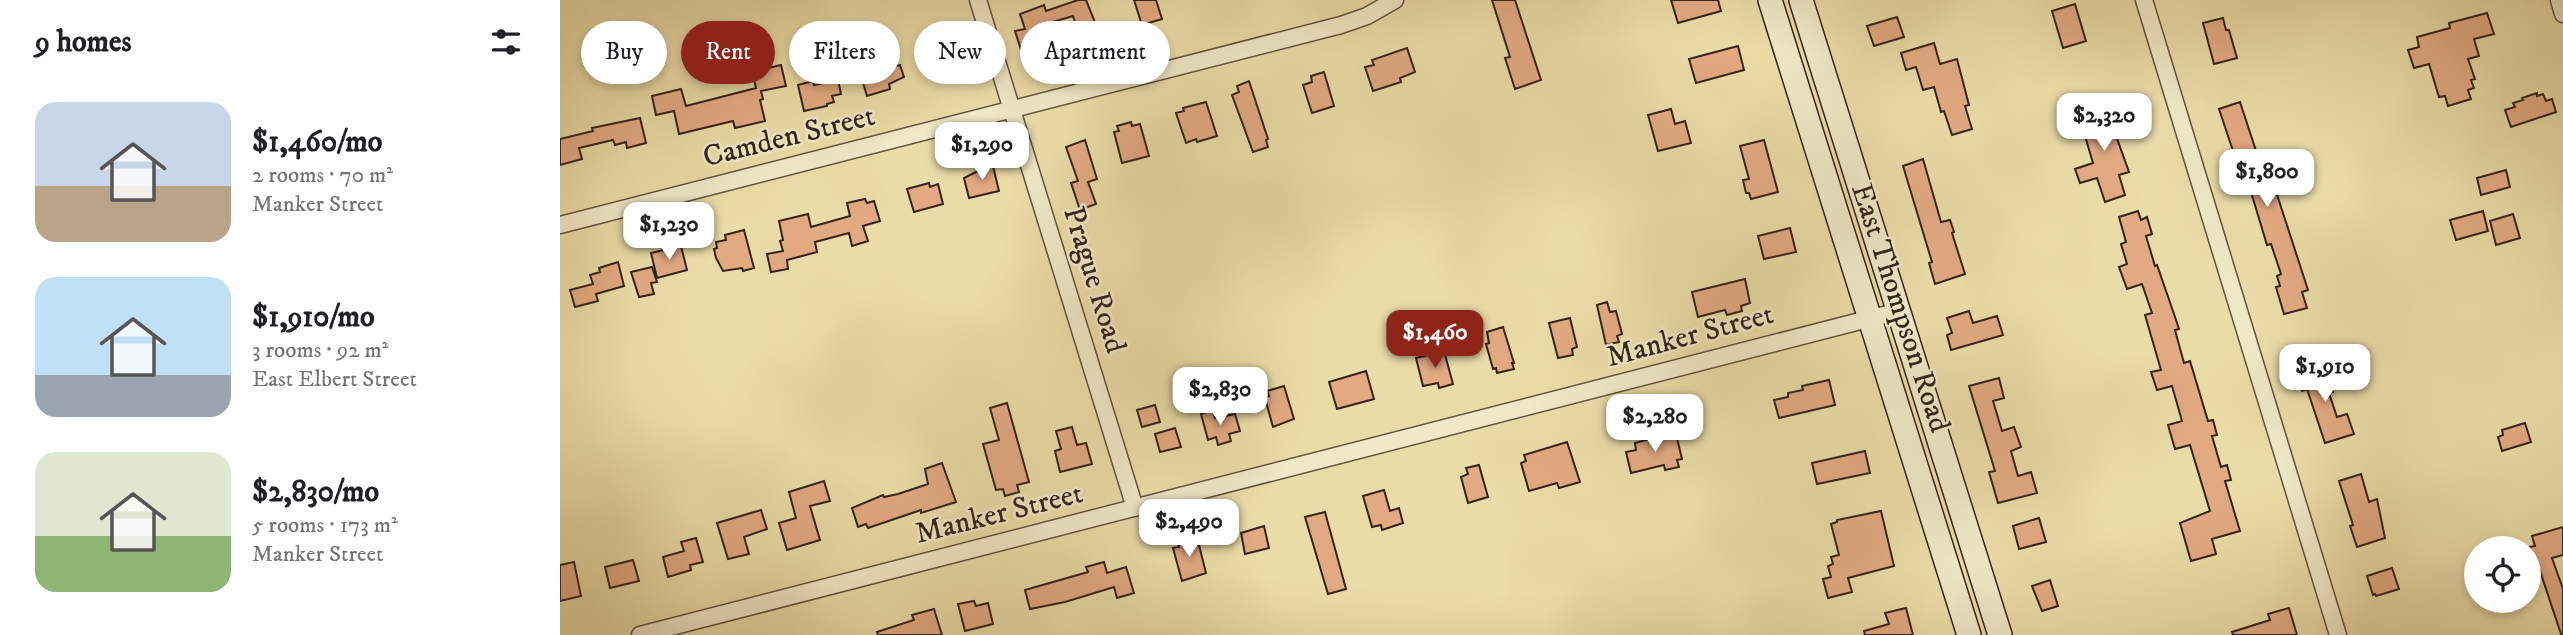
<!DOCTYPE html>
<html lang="en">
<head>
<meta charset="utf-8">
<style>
	body { margin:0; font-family:"IM FELL DW Pica",serif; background:#f6f6f6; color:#202124; height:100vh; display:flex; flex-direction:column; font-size:26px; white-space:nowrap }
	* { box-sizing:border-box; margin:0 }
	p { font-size:23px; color:#757577 }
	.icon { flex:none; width:38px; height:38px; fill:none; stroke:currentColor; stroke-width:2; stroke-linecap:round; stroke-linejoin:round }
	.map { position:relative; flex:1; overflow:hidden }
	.panel { display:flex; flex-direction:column; background:#fff; width:560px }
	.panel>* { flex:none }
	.top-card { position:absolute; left:21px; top:21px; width:665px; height:63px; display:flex; gap:14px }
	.tools { position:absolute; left:1904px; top:536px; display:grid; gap:14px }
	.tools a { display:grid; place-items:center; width:77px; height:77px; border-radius:50%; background:#fff; box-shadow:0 4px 10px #0003; font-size:35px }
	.price { position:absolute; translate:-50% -60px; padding:0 16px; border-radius:14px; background:#fff; color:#222; font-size:23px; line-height:46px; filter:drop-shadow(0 2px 4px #0008) }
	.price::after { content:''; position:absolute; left:50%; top:42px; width:21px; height:16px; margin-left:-10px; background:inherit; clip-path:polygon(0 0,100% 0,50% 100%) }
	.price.selected { background:#8f2418; color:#fff }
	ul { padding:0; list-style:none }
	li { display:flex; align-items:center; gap:21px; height:175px; padding:0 35px }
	li span { display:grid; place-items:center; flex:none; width:196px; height:140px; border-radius:21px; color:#555 }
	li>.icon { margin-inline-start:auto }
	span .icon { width:84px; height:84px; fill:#fffc; stroke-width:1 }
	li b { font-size:30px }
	h2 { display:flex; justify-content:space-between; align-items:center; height:84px; padding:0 35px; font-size:30px }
	.pill { padding:0 24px; border-radius:32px; background:#fff; box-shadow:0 4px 10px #0003; font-size:24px; line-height:63px }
	.pill.selected { background:#8f2418; color:#fff }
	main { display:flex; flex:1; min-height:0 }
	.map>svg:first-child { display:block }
	.building { fill:#e2aa83; stroke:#342419; stroke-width:2 }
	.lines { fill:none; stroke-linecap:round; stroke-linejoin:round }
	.street-casing { stroke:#62523d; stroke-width:19 }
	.secondary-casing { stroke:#342419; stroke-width:26 }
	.street { stroke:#f1e8c6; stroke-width:16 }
	.secondary { stroke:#f1e8c6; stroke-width:23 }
	.labels { text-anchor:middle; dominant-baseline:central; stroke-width:5; stroke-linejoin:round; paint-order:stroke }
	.street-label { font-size:30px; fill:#342419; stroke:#f1e8c6 }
</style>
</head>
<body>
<main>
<section class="panel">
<h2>9 homes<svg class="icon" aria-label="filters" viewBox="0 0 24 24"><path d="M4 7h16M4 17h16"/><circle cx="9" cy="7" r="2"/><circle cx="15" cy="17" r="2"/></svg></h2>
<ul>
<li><span style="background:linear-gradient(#c9d6e8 60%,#b9a48a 0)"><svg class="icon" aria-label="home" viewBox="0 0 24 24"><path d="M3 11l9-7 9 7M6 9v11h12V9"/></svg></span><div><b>$1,460/mo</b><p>2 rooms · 70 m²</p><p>Manker Street</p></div></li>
<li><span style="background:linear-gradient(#bfe0f5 70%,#9aa5b1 0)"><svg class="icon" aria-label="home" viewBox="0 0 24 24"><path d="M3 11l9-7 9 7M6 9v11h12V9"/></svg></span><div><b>$1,910/mo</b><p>3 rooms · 92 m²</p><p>East Elbert Street</p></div></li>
<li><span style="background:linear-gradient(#dfe7d0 60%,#8fb573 0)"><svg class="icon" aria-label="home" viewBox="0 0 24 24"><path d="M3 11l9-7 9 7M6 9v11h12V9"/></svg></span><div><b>$2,830/mo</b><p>5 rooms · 173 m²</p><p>Manker Street</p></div></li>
</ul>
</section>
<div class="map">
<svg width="2003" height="635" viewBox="0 0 2003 635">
	<rect width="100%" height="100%" fill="#eadca8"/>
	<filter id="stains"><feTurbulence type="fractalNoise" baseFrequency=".00286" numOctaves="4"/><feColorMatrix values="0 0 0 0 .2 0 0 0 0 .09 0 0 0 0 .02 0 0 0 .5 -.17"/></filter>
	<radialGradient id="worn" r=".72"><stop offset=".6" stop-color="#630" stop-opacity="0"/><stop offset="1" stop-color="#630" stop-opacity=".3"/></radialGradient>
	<path class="building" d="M518,0H526L541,37L522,43L513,16L476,27L483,56L468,61L466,55L463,56L455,31L465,29L460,14L484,5L486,11Z
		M574,0H596L602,19L582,25Z
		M932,0H955L981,80L955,89L945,58L950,57Z
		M1111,0H1158L1161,11L1118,23Z
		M1515,4L1526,41L1503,48L1492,11Z
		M1927,13L1934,34L1914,39L1919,56L1908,59L1915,79L1911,80L1914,88L1908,90L1911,99L1888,106L1885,96L1879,97L1869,64L1854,68L1848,50L1859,47L1857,37L1890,28L1889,23Z
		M1337,17L1344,37L1314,46L1307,26Z
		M1663,18L1666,30H1669L1677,58L1654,64L1643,23Z
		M382,42L384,47L389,45L390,50L403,46L406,59L403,60L404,65L395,68L396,71L372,78L363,47Z
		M1374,43L1380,64L1397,59L1409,105L1405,106L1412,129L1392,135L1384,111L1381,112L1374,87L1363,90L1356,67L1346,70L1341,53Z
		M1178,46L1184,70L1136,83L1129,59Z
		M847,48L855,72L840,78L841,82L813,91L805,67L814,65L812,60Z
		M221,65L226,86L201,91L203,99L200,100L205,121L175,128L173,121L119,134L114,111L96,115L92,96L121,89L126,106L196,88L192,72Z
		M340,65L344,77L329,84L330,89L307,96L301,76Z
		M764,72L774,106L752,113L743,85L752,82L751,76Z
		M278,80L281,94L272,96L274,102L267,104V106L244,111L238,85L253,81L254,85Z
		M689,81L708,139L706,140L708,147L693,152L672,95L679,92L677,86Z
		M1977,93V96L1983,94L1986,101L1992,99L1996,112L1951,127L1945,110L1955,107L1953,103L1963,100L1962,98Z
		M646,102L657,136L637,142L636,139L626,143L616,113L624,111L623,108Z
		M1680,102L1703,172L1709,170L1748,290L1742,292L1747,308L1724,314L1716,287L1720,286L1717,276L1721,274L1711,244L1707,245L1691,192L1687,193L1659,109Z
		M1552,104L1559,129L1554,130L1569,172L1559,175L1565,195L1545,202L1537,178L1520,183L1515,169L1533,163L1525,136L1522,137L1518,124L1530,121L1527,111Z
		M1111,109L1115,124L1125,121L1131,143L1098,151L1088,115Z
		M80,118L86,143L67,148L66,142L55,145L53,140L19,148L22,159L0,165V139L33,131L32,128Z
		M571,122L572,126L580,124L589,156L562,163L554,132L559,131L557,126Z
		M525,140L537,179L528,182L536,204L520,210L511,183L518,181L506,147Z
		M1204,140L1218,192L1191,199L1189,193H1186L1183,180L1189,179L1180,146Z
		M1363,159L1381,222L1390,220L1394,232L1392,233L1405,274L1375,284L1369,263L1372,262L1343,166Z
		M432,162L439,191L409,198L404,178L420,170L419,166Z
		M1946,170L1950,187L1921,195L1917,178Z
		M369,183L370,187L378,184L383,204L354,212L347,189Z
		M305,199L307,203L314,201L320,221L303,226L308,241L292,246L289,233L255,242L257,252L227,260L228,269L211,272L207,254L223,251L220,241L223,240L219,221L248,214L251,227L290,216L287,203Z
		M1578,211L1581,220L1587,217L1592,234L1586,236L1595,266L1597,265L1613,311L1619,329L1615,330L1624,363L1630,361L1648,421L1653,420L1657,435L1652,436L1661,467L1667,465L1671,480L1665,481L1680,531L1652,539L1656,554L1631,561L1620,523L1650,511L1630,445L1615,449L1608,425L1622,421L1612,386L1597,390L1591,372L1601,370L1585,315L1592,313L1582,284L1567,289L1559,267L1567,264L1561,244L1566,242L1559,217Z
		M1923,211L1928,231L1896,240L1890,220Z
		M1953,214L1960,238L1936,245L1930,221Z
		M1230,228L1236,252L1204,259L1198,236Z
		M184,230L194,268L183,271L182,268L163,271L156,258L154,249L157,248L156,242L166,240L165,235Z
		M121,246L127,270L97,278L91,253Z
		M58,262L64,286L36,294L38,301L15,307L10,290L33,284L30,275L40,272L39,268Z
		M92,267L97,282L91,283L94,294L79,297L71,272Z
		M1185,279L1190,303L1181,306L1182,311L1167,315L1165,310L1138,317L1132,292Z
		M1047,302L1050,312L1056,311L1062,334L1057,336L1059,342L1046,345L1037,305Z
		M1409,311L1413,323L1437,316L1443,335L1391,350L1387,335L1392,333L1387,318Z
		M1010,318L1017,347L1012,349L1013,355L998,358L989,323Z
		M943,327L954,363H952L954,369L937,373L936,368L933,369L926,344L929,343L927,332Z
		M884,351L893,384L879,388L878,383L863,386L856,358Z
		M1761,366L1763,372L1767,370L1769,375L1773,373L1777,385L1771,387L1773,392L1769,393L1777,417L1787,414L1794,434L1765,443L1747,389L1742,391L1738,379L1743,377L1742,373Z
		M806,371L814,399L777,409L769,382Z
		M1439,378L1444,398L1433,401L1442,431L1454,427L1461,447L1451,451L1458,476L1471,472L1477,493L1438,503L1429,472L1435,471L1409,386Z
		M1269,380L1275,405L1219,418L1214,400L1228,397V393L1243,390L1242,386Z
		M724,386L734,419L713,427L705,398L709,396L707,391Z
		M447,403L469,482L457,485L459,492L445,496L443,489L436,490L423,444L439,440L430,408Z
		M595,405L600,422L582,427L577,410Z
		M653,410L655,418L675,414L680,431L669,434L671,441L658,445L656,437L648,440L641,414Z
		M1965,423L1971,442L1942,451L1938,437L1943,435L1942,430Z
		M512,427L517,445L526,443L532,464L500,472L495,451L501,449L496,431Z
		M615,428L621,447L600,452L595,434Z
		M1111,433V435L1116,434L1122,459L1117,460L1119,467L1105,470L1104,465L1071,473L1066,452L1076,450L1075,443Z
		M1007,442L1020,482L999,488L997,483L969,491L961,463L966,461L964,455Z
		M1305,451L1310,473L1257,484L1252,463Z
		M382,463L396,502L361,513V510L308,528L306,524L298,527L292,508L323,495L324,497L338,494L368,484L365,469Z
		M919,465L928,497L908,503L901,477L908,474L906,468Z
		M1801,474L1809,502L1817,499L1825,538L1797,547L1790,526L1793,525L1779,481Z
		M264,481L270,501L250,506L260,540L227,550L219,523L236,518L229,492Z
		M824,490L830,511L839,508L843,523L822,530L821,525L812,527L803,496Z
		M201,510L207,529L184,537L189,554L168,559L157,523Z
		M1321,511L1334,566L1288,578L1292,592L1268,598L1263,579L1271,577L1268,566L1273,564L1271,557L1279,555L1271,524L1277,522V520Z
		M765,512L786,589L768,594L745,517Z
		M1479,518L1486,542L1459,549L1453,526Z
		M704,526L709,548L685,554L681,533Z
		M2003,527V555L1992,558L2003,589V634H2001L1977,562L1969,565V547L1975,546L1972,536Z
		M136,538L143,562L130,565L131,570L108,577L103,557L124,551L121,542Z
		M631,538L632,543L638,541L646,573L622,581L613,548L619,547L618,541Z
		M73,560L79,581L50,588L45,567Z
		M14,562L21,596L0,601V565Z
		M544,562L547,573L566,567L574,593L557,598L554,587L505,602L470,609L465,590L528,572L526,567Z
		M1832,568L1839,589L1816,596L1815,594L1813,595L1807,576Z
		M1490,580L1498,606L1482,611L1472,586Z
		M414,601L416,606L428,603L433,624L405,631L398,604Z
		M1346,608L1353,635H1305L1304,631L1329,624L1325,613Z
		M1729,608L1737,635H1673L1672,632L1710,620L1708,614Z
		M374,609L382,635H318L317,632L354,620L352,615Z"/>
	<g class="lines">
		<g class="street-casing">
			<path id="street" d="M418,0L575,508
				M1584,0L1778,635
				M1999,0L2003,14
				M0,225L781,25L807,16L835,0
				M80,635L1339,311"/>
		</g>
		<g class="secondary-casing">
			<path id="secondary" d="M1210,0L1409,635
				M1241,0L1440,635"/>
		</g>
		<use href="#street" class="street"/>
		<use href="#secondary" class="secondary"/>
	</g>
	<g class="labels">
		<g class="street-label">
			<text transform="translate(229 137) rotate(-14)">Camden Street</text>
			<text transform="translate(534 280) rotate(73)">Prague Road</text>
			<text transform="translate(1340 308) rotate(72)">East Thompson Road</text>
			<text transform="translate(1130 336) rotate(-15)">Manker Street</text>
			<text transform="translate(439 514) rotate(-14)">Manker Street</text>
		</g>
	</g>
	<rect width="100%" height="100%" filter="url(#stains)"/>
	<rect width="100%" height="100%" fill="url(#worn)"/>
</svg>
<div class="tools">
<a><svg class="icon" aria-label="locate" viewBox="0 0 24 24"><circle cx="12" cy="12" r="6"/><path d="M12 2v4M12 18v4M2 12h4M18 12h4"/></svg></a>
</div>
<b class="price" style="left:1544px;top:153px">$2,320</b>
<b class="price" style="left:422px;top:182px">$1,290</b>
<b class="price" style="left:1707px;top:209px">$1,800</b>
<b class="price" style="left:109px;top:262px">$1,230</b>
<b class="price selected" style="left:875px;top:370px">$1,460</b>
<b class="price" style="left:1765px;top:404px">$1,910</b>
<b class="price" style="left:660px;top:427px">$2,830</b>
<b class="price" style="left:1095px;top:454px">$2,280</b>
<b class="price" style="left:629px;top:559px">$2,490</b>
<div class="top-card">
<a class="pill">Buy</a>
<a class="pill selected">Rent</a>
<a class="pill">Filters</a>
<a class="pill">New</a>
<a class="pill">Apartment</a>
</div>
</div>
</main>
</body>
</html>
